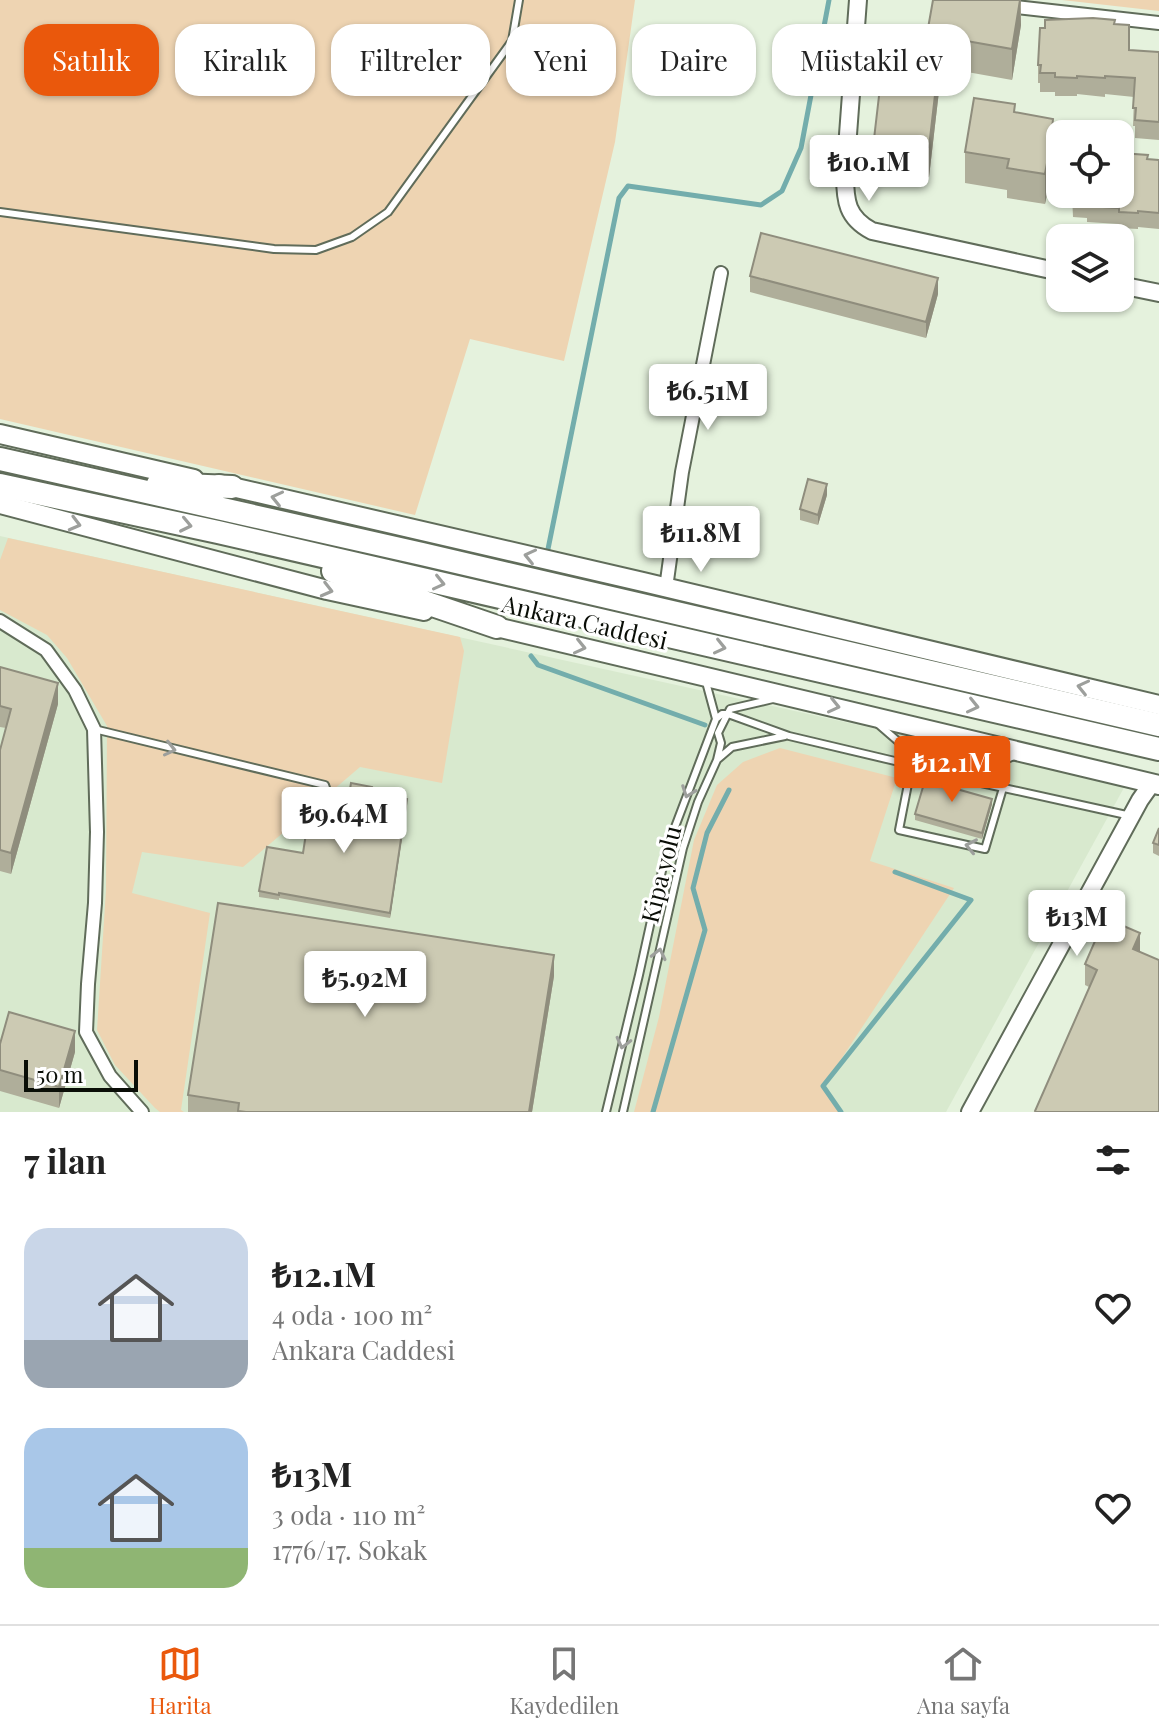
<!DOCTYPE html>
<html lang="tr">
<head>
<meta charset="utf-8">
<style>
	body { margin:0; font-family:"Playfair Display",serif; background:#f6f6f6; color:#222; height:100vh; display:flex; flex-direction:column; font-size:30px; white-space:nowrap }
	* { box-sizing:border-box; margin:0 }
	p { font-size:26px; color:#767676 }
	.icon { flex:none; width:44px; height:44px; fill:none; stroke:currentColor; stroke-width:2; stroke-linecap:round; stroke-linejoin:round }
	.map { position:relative; height:1112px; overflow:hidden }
	.sheet { display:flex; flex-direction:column; background:#fff; flex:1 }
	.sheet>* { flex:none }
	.top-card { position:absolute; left:24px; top:24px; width:1112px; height:72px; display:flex; gap:16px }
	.tools { position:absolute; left:1046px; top:120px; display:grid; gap:16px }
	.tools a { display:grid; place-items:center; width:88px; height:88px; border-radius:16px; background:#fff; box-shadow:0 2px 6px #0004; font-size:40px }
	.scale { position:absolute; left:24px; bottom:20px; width:114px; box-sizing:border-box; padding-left:8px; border:4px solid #0a0e07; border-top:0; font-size:22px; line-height:28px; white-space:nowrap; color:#0a0e07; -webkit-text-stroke:6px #fff; paint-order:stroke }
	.price { position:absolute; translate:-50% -68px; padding:0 18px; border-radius:8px; background:#fff; color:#222; font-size:26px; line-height:52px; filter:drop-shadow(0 2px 4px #0008) }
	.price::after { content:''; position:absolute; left:50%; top:48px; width:24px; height:18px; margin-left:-12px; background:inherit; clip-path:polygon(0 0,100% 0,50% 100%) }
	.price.on { background:#ea580c; color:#fff }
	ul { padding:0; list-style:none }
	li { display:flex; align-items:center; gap:24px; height:200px; padding:0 24px }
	li span { display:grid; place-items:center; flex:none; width:224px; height:160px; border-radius:24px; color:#555 }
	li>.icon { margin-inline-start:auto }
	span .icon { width:96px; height:96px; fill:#fffc; stroke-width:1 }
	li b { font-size:34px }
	h2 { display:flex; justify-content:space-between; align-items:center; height:96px; padding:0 24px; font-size:34px }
	.tag { padding:0 28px; border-radius:24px; background:#fff; box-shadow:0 2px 6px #0004; font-size:28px; line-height:72px }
	.tag.on { background:#ea580c; color:#fff }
	.dock { display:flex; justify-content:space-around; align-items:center; height:112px; border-top:2px solid #e0e0e0; background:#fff; font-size:22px; color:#767676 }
	.dock a { display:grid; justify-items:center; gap:4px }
	.dock .on { color:#ea580c }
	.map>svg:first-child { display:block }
	.built { fill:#d8e9ce }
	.green { fill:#eed4b2 }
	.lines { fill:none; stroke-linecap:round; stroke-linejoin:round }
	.stream { stroke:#73adac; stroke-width:5 }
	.service-casing { stroke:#606c5a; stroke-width:10 }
	.minor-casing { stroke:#606c5a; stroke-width:16 }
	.tertiary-casing { stroke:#606c5a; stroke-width:20 }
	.secondary-casing { stroke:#606c5a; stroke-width:22 }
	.trunk-casing { stroke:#606c5a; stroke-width:26 }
	.service { stroke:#fff; stroke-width:6 }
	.minor { stroke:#fff; stroke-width:12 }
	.tertiary { stroke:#fff; stroke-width:16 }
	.secondary { stroke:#fff; stroke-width:18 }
	.trunk { stroke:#fff; stroke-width:22 }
	.wall { fill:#afae9a }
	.shaded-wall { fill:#8f8d7d }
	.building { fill:#cccab3; stroke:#8f8d7d; stroke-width:2 }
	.oneway { stroke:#9d9f9c }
	.labels { text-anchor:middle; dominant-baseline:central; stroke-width:6; stroke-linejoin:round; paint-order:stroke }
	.street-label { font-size:24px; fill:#0a0e07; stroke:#fff }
</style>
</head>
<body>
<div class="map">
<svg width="1159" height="1112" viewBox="0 0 1159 1112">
	<rect width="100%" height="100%" fill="#e5f2dd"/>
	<path class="built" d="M0,536L1126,784L946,1112H0Z"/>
	<path class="green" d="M0,0H635L615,142L564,361L470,339L415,515L0,419Z
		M1062,0H1159V11Z
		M8,538L460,637L464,651L442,783L360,767L243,867L142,852L132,893L210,913L181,1110L184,1112H160L155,1108L115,1065L97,1030L106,890L107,726L67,658L47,635L0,610V560Z
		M780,748L897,778L870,861L954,888L824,1085L842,1112H634L659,1017L694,840L717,785L743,762Z"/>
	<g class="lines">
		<path class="stream" d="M547,554L619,198L628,186L761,205L782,191L801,148L829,0
			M531,656L538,665L705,725
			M653,1112L705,930L693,888L707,833L729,790
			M841,1112L823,1086L971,900L895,872"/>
		<g class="service-casing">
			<path id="service" d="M0,212L274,249L316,250L352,237L388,212L512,41L519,0
				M716,719L722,714H728L789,736L916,766
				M878,724L908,750L916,766L963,779L1016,755
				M94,729L325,785L330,799
				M718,759L732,747L785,736
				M898,762L909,779L899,830L985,849L1003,788
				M963,779L1131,816
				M606,1112L639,975L667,848L716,719L706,682
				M623,1112L683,848L698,802L717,760L721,743L718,733L730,709L773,699"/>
		</g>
		<g class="minor-casing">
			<path id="minor" d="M1007,6L1159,23
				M666,588L682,472L721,273
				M0,621L46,650L75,690L94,729L97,832L95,903L88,984L86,1032L110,1076L142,1112"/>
		</g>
		<g class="tertiary-casing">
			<path id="tertiary" d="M858,0L845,175C845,201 847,218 872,231L1060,272
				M1120,285L1159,293
				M970,1112L1140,800L1152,783"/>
		</g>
		<g class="secondary-casing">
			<path id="secondary" d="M0,434L194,479
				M219,484L643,582L1159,705
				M0,504L327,590L424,611
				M484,624L1159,785"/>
		</g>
		<g class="trunk-casing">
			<path id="trunk" d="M0,459L422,554L1159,725
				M158,484L232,487
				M0,485L218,532L1159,749
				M333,571L497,627"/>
		</g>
		<use href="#service" class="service"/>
		<use href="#minor" class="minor"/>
		<use href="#tertiary" class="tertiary"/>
		<use href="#secondary" class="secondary"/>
		<use href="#trunk" class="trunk"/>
	</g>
	<path class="wall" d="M1021,0V25L1012,80L939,67V91L929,177L874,170V139L927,59V34Z
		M1115,24L1129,50L1159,52V140L1135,138V126H1133L1134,97L1105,94V97L1077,94V96H1055V92H1040V83H1038V65Z
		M1015,112L1053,129L1056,160L1050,194H1047L1045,204L1007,198V190L965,183V152Z
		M1148,159L1159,160V229L1138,227V229L1119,228V224L1087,222V218L1073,217L1072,194H1120Z
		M750,276L938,294L926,338L750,292Z
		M827,495L818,525L800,520V509Z
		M0,667L58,704L11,874L0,871V749L6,728L0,727Z
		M948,781L947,786L992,804L982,839L915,820V814Z
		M372,794L407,804L390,918L279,898V900L259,897V891L303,853L345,820Z
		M1159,828V856L1153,853V843Z
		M1140,952L1089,987L1085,985V964Z
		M554,976L532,1112H188V1095Z
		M0,1044L75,1052L59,1108L0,1091Z"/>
	<path class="shaded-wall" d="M1020,0L1021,25L1012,80V49Z
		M939,60V91L929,177V147Z
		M1053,119V142L1056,130V160L1050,194V164Z
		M1047,163V194L1045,204V174Z
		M938,278V294L926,338V322Z
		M827,484V495L818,525V515Z
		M58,683V704L11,874V853Z
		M407,799V804L390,918V913Z
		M992,799V804L982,839V833Z
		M1140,933V954L1133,949Z
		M554,955V976L532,1112H529Z
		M75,1031V1052L59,1108V1087Z"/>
	<path class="building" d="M933,0H1020L1012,49L927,34Z
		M1093,18L1115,20L1114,24L1129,25V50L1159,52V122L1135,120L1136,108H1133L1135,78L1105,76V78L1077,76V78L1055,77V73H1040L1041,65H1038L1040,28H1045V20Z
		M884,53L939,60L929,147L874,139Z
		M974,98L1015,104L1014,112L1053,119L1052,129L1056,130L1050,164L1047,163L1045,174L1007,168L1009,159L965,152Z
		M1120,153L1148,155L1147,159L1159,160V213L1138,211V213L1119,212V208L1087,206L1088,202L1073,201L1074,194H1120Z
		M761,233L938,278L926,322L750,276Z
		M808,479L827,484L818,515L800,509Z
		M0,667L58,683L11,853L0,850V750L11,709L0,706Z
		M928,770L948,776L946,786L992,799L982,833L915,814Z
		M351,783L372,787L371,793L407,799L390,913L279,893V895L259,891L267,847L303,853L309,814L345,820Z
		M1159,828V845L1153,843Z
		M218,903L554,955L529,1112H246L238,1111L239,1103L188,1095Z
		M1105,918L1140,933L1133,949L1159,960V1112H1036L1035,1111L1097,970L1085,964Z
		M9,1012L75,1031L59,1087L0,1070V1044Z"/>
	<defs><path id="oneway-chevron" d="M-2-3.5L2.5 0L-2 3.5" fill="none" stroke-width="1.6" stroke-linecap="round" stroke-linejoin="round" transform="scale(2)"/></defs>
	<g class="oneway">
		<use href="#oneway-chevron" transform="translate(277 498) rotate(-167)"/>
		<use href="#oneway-chevron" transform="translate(75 524) rotate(15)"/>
		<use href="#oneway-chevron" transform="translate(186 525) rotate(12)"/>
		<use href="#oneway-chevron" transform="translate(530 556) rotate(-167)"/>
		<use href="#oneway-chevron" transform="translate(439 583) rotate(13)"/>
		<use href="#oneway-chevron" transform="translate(327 590) rotate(14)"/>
		<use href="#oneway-chevron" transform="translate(580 647) rotate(13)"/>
		<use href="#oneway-chevron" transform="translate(720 647) rotate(13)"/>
		<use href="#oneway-chevron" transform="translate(1083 687) rotate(-167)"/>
		<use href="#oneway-chevron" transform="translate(834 706) rotate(13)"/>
		<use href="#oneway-chevron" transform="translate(973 706) rotate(13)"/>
		<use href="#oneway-chevron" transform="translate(170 749) rotate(13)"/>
		<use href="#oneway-chevron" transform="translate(688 792) rotate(110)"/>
		<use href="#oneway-chevron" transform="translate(971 846) rotate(-168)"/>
		<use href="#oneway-chevron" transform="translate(659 954) rotate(-77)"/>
		<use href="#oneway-chevron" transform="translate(623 1043) rotate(104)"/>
	</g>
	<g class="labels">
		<g class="street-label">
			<text transform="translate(585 621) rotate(13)">Ankara Caddesi</text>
			<text transform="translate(660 874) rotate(-76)">Kipa yolu</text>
		</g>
	</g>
</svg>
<div class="tools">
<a><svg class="icon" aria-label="locate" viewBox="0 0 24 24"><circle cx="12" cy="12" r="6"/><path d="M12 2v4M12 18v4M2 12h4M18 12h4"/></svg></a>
<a><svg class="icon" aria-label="layers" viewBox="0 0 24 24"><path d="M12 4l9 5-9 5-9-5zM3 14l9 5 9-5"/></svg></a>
</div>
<div class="scale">50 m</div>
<b class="price" style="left:869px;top:203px">₺10.1M</b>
<b class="price" style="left:708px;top:432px">₺6.51M</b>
<b class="price" style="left:701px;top:574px">₺11.8M</b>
<b class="price on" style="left:952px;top:804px">₺12.1M</b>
<b class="price" style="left:344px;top:855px">₺9.64M</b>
<b class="price" style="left:1077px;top:958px">₺13M</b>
<b class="price" style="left:365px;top:1019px">₺5.92M</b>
<div class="top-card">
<a class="tag on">Satılık</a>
<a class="tag">Kiralık</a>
<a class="tag">Filtreler</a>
<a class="tag">Yeni</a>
<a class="tag">Daire</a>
<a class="tag">Müstakil ev</a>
</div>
</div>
<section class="sheet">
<h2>7 ilan<svg class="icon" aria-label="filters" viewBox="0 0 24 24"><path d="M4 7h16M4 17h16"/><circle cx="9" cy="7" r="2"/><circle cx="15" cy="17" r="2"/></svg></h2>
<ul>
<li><span style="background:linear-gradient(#c9d6e8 70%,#9aa5b1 0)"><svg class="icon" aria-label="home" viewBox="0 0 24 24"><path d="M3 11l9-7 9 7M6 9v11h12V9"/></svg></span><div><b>₺12.1M</b><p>4 oda · 100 m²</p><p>Ankara Caddesi</p></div><svg class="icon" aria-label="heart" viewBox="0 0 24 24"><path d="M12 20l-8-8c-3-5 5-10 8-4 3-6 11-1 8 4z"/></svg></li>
<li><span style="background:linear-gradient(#a9c7e8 75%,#8fb573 0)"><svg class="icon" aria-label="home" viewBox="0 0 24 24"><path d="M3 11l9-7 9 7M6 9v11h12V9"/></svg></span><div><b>₺13M</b><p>3 oda · 110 m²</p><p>1776/17. Sokak</p></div><svg class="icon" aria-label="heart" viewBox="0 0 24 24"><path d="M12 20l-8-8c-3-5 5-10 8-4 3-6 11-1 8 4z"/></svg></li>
</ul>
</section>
<nav class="dock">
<a class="on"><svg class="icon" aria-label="map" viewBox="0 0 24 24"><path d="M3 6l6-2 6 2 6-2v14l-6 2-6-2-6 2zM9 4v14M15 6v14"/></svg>Harita</a>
<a><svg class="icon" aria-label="saved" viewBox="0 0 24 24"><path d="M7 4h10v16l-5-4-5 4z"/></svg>Kaydedilen</a>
<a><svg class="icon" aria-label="home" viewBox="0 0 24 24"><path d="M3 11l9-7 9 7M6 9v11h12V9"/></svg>Ana sayfa</a>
</nav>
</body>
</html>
